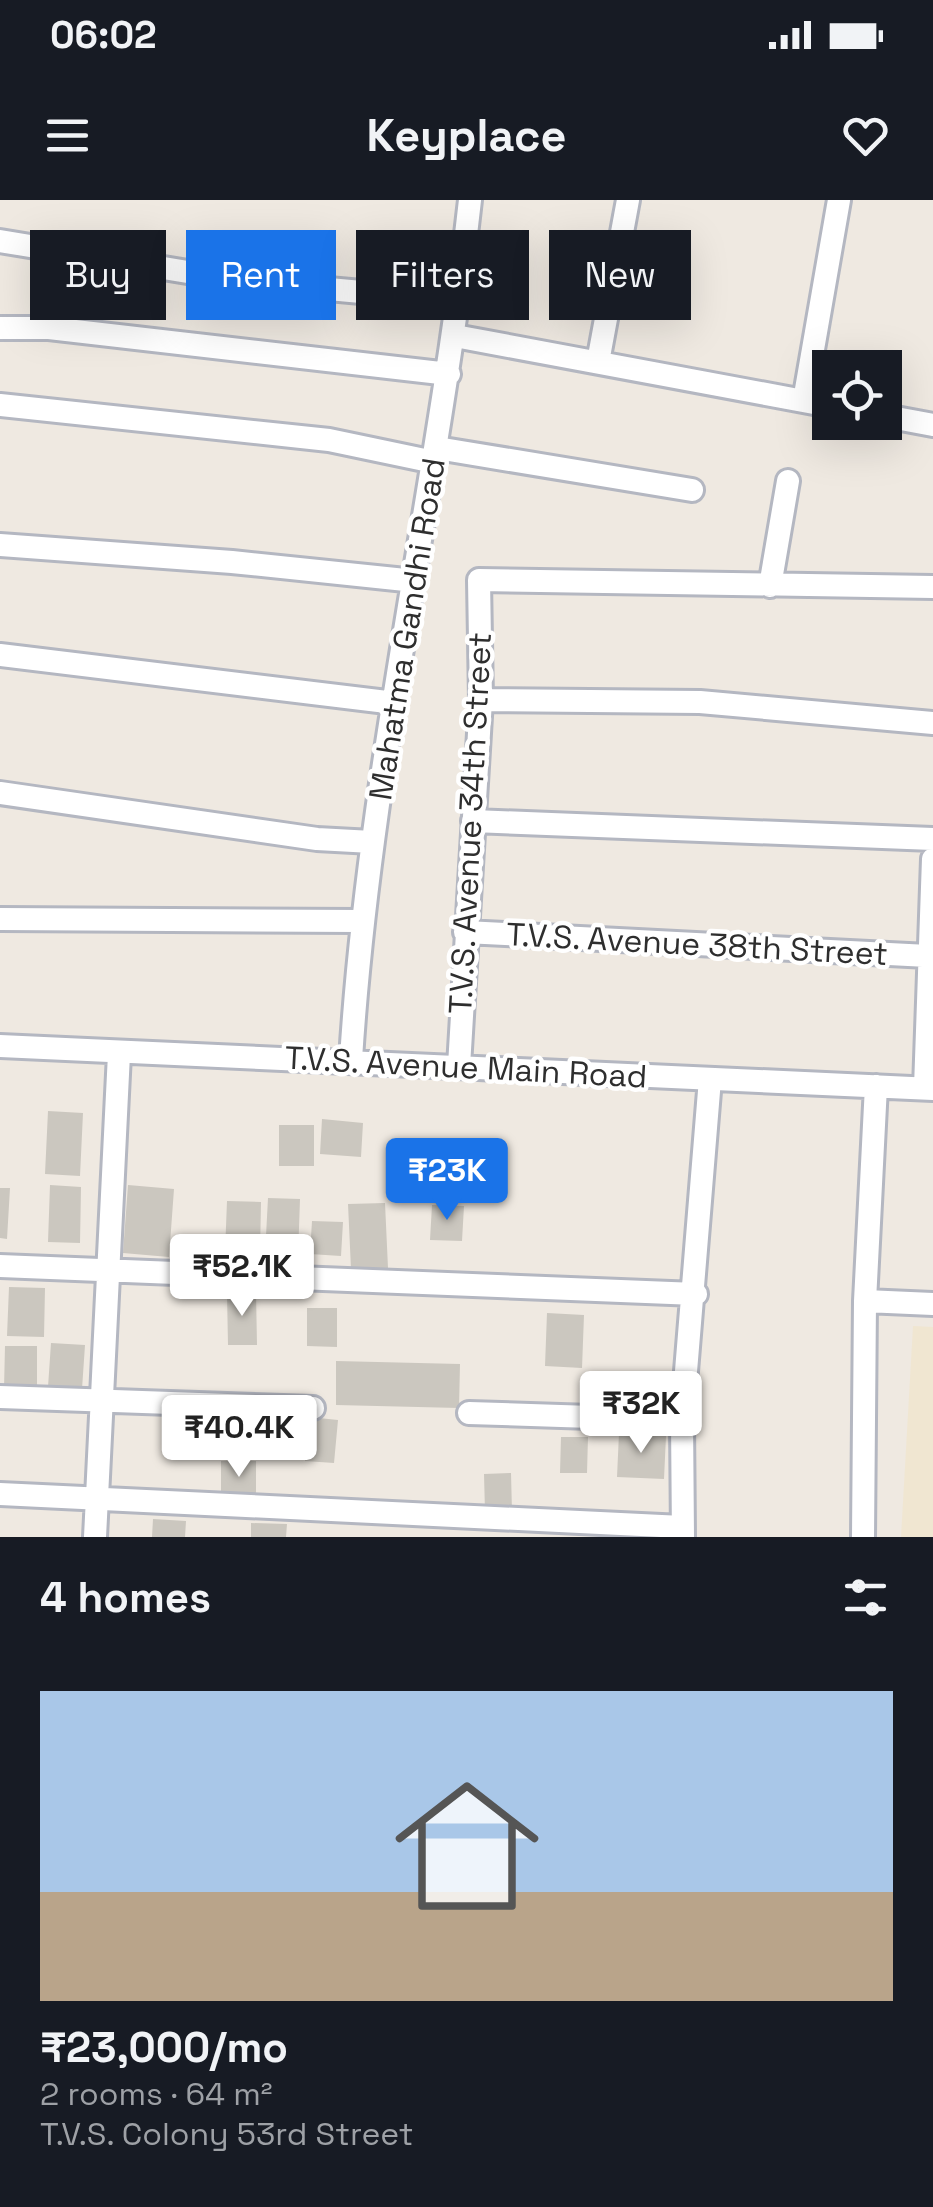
<!DOCTYPE html>
<html lang="en">
<head>
<meta charset="utf-8">
<style>
	body { margin:0; font-family:"Space Grotesk",sans-serif; background:#20242c; color:#f1f3f6; height:100vh; display:flex; flex-direction:column; font-size:38px; white-space:nowrap }
	* { box-sizing:border-box; margin:0 }
	p { font-size:32px; color:#9ea1a6 }
	.icon { flex:none; width:55px; height:55px; fill:none; stroke:currentColor; stroke-width:2; stroke-linecap:round; stroke-linejoin:round }
	.map { position:relative; height:1337px; overflow:hidden }
	.drawer { display:flex; flex-direction:column; background:#171b24; flex:1 }
	.drawer>* { flex:none }
	.top-card { position:absolute; left:30px; top:30px; width:875px; height:90px; display:flex; gap:20px }
	.fabs { position:absolute; left:812px; top:150px; display:grid; gap:20px }
	.fabs a { display:grid; place-items:center; width:90px; height:90px; border-radius:0px; background:#171b24; box-shadow:0 10px 40px #0002; font-size:50px }
	.price { position:absolute; translate:-50% -85px; padding:0 22px; border-radius:10px; background:#fff; color:#222; font-size:32px; line-height:65px; filter:drop-shadow(0 2px 5px #0008) }
	.price::after { content:''; position:absolute; left:50%; top:60px; width:30px; height:22px; margin-left:-15px; background:inherit; clip-path:polygon(0 0,100% 0,50% 100%) }
	.price.selected { background:#1a73e8; color:#fff }
	ul { padding:0; list-style:none }
	li { display:grid; align-content:center; gap:20px; height:530px; padding:0 40px }
	li+li { border-top:2px solid #363941 }
	li span { display:grid; place-items:center; height:310px; border-radius:0px; color:#555 }
	li>.icon { margin-inline-start:auto }
	span .icon { width:180px; height:180px; fill:#fffc; stroke-width:1 }
	li b { font-size:42px }
	h2 { display:flex; justify-content:space-between; align-items:center; height:120px; padding:0 40px; font-size:42px }
	.chip { padding:0 35px; border-radius:0px; background:#171b24; box-shadow:0 10px 40px #0002; font-size:35px; line-height:90px }
	.chip.selected { background:#1a73e8; color:#fff }
	.status { display:flex; justify-content:space-between; align-items:center; height:70px; padding:0 50px; background:#171b24; direction:ltr }
	.status svg { height:28px; fill:currentColor }
	header { display:flex; justify-content:space-between; align-items:center; height:130px; padding:0 40px; background:#171b24; font-size:45px; font-weight:600 }
	.map>svg:first-child { display:block }
	.education { fill:#f0e6d1 }
	.building { fill:#cbc7bf }
	.lines { fill:none; stroke-linecap:round; stroke-linejoin:round }
	.street-casing { stroke:#b4b7c1; stroke-width:28 }
	.street { stroke:#fff; stroke-width:22 }
	.labels { text-anchor:middle; dominant-baseline:central; stroke-width:9; stroke-linejoin:round; paint-order:stroke }
	.street-label { font-size:32px; fill:#2e2e2e; stroke:#fff }
</style>
</head>
<body>
<div class="status"><b>06:02</b><svg viewBox="0 0 49 12"><path d="M0 12V9h3v3zM5 12V6h3v6zM10 12V3h3v9zM15 12V0h3v12zM26 1h20v11H26zM47 4h2v5h-2z"/></svg></div>
<header><svg class="icon" aria-label="menu" viewBox="0 0 24 24"><path d="M4 6h16M4 12h16M4 18h16"/></svg>Keyplace<svg class="icon" aria-label="heart" viewBox="0 0 24 24"><path d="M12 20l-8-8c-3-5 5-10 8-4 3-6 11-1 8 4z"/></svg></header>
<div class="map">
<svg width="933" height="1337" viewBox="0 0 933 1337">
	<rect width="100%" height="100%" fill="#efe9e1"/>
	<path class="education" d="M913,1126L933,1127V1337H901Z"/>
	<path class="building" d="M48,911L83,913L80,976L45,974Z
		M322,919L363,923L361,957L320,954Z
		M279,925H314V966H279Z
		M50,985L81,987L80,1043L48,1042Z
		M128,985L174,989L169,1057L123,1053Z
		M0,988H10L7,1039L0,1038Z
		M268,998L300,999L298,1056L265,1055Z
		M227,1001L261,1002L260,1053L225,1052Z
		M385,1003L388,1068L351,1069L348,1004Z
		M432,1005L464,1006L462,1041L430,1040Z
		M312,1021L343,1022L341,1056L310,1054Z
		M9,1087L45,1088L44,1137L7,1136Z
		M256,1093L257,1145H228L227,1094Z
		M307,1108H337V1147L307,1146Z
		M547,1113L584,1115L582,1168L545,1166Z
		M51,1143L85,1145L82,1189L48,1187Z
		M5,1146H37V1189H4Z
		M336,1161L460,1164L459,1208L336,1205Z
		M309,1217L338,1220L334,1263L305,1261Z
		M619,1233L666,1236L664,1279L617,1277Z
		M561,1237H588L587,1273H560Z
		M221,1261H256V1298H221Z
		M511,1273L512,1312H485L484,1274Z
		M153,1319L186,1321L185,1337H152Z
		M251,1323L287,1324L286,1337H251Z"/>
	<g class="lines">
		<g class="street-casing">
			<path id="street" d="M0,41L242,81L459,101
				M0,128H49L449,174
				M455,136L830,206
				M598,162L628,0
				M804,201L839,0
				M0,205L329,240L434,262
				M885,216L933,225
				M437,248L692,290
				M0,345L232,362L415,381
				M770,386L788,281
				M0,455L395,503
				M481,500L700,502L933,523
				M0,593L317,639L372,642
				M473,621L933,639
				M0,719L359,721
				M465,732L928,756
				M0,846L933,889
				M351,859C369,570 438,287 470,0
				M459,866L481,500L479,380L933,387
				M925,888L933,659
				M0,1066L696,1094
				M865,1101L933,1104
				M0,1197L313,1208
				M469,1213L682,1220
				M0,1294L682,1327
				M95,1337L119,854
				M683,1337L682,1220L710,879
				M863,1337L865,1101L876,886"/>
		</g>
		<use href="#street" class="street"/>
	</g>
	<g class="labels">
		<g class="street-label">
			<text transform="translate(407 429) rotate(-81)">Mahatma Gandhi Road</text>
			<text transform="translate(470 623) rotate(-87)">T.V.S. Avenue 34th Street</text>
			<text transform="translate(697 744) rotate(3)">T.V.S. Avenue 38th Street</text>
			<text transform="translate(466 867) rotate(3)">T.V.S. Avenue Main Road</text>
		</g>
	</g>
</svg>
<div class="fabs">
<a><svg class="icon" aria-label="locate" viewBox="0 0 24 24"><circle cx="12" cy="12" r="6"/><path d="M12 2v4M12 18v4M2 12h4M18 12h4"/></svg></a>
</div>
<b class="price selected" style="left:447px;top:1023px">₹23K</b>
<b class="price" style="left:242px;top:1119px">₹52.1K</b>
<b class="price" style="left:641px;top:1256px">₹32K</b>
<b class="price" style="left:239px;top:1280px">₹40.4K</b>
<div class="top-card">
<a class="chip">Buy</a>
<a class="chip selected">Rent</a>
<a class="chip">Filters</a>
<a class="chip">New</a>
</div>
</div>
<section class="drawer">
<h2>4 homes<svg class="icon" aria-label="filters" viewBox="0 0 24 24"><path d="M4 7h16M4 17h16"/><circle cx="9" cy="7" r="2"/><circle cx="15" cy="17" r="2"/></svg></h2>
<ul>
<li><span style="background:linear-gradient(#a9c7e8 65%,#b9a48a 0)"><svg class="icon" aria-label="home" viewBox="0 0 24 24"><path d="M3 11l9-7 9 7M6 9v11h12V9"/></svg></span><div><b>₹23,000/mo</b><p>2 rooms · 64 m²</p><p>T.V.S. Colony 53rd Street</p></div></li>
</ul>
</section>
</body>
</html>
